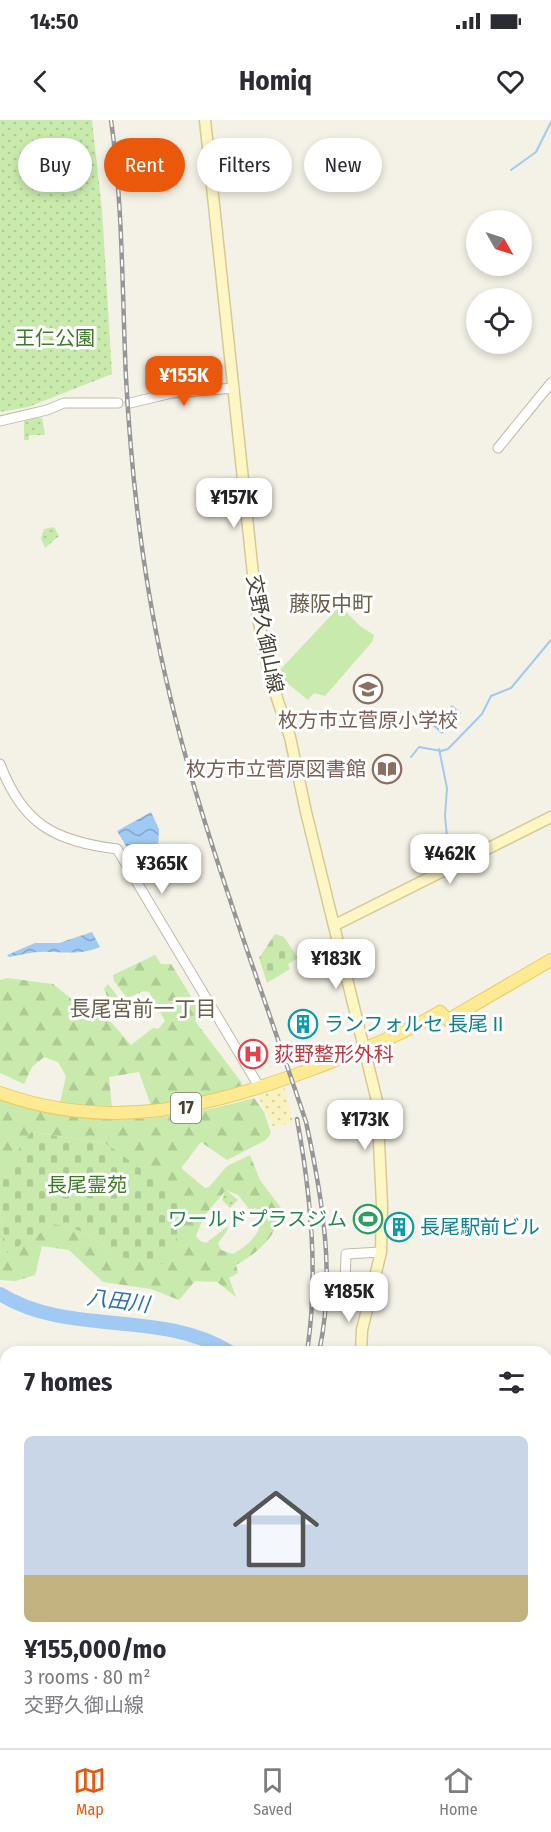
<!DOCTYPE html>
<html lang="en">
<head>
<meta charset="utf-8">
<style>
	body { margin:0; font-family:"Fira Sans Condensed","Noto Sans JP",sans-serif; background:#f7f7f7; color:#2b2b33; height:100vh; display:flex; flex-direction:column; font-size:22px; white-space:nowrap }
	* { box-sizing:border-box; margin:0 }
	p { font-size:20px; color:#7c7c81 }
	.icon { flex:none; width:33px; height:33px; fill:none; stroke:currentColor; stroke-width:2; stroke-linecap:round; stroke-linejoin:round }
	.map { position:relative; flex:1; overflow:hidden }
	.side { position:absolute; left:0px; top:1226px; width:552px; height:404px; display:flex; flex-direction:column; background:#fff; border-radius:18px 18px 0 0; box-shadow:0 3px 9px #0003 }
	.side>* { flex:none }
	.banner { position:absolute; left:18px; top:18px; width:516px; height:54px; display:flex; gap:12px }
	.needle { width:39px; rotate:129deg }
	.tools { position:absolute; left:466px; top:90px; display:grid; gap:12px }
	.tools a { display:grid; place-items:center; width:66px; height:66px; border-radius:50%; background:#fff; box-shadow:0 3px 9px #0003; font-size:30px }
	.price { position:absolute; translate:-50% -51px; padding:0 14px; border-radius:12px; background:#fff; color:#222; font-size:20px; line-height:39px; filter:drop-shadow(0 2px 3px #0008) }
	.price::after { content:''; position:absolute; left:50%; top:36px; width:18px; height:14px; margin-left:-9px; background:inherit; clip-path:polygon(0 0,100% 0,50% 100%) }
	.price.active { background:#ea580c; color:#fff }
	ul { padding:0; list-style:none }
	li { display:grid; align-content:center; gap:12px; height:318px; padding:0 24px }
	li+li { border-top:2px solid #e1e1e2 }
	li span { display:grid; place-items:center; height:186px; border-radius:9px; color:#555 }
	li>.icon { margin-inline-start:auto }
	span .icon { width:108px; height:108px; fill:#fffc; stroke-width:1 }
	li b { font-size:26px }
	h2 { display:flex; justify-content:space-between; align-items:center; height:72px; padding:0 24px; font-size:26px }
	.chip { padding:0 21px; border-radius:27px; background:#fff; box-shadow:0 3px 9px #0003; font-size:21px; line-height:54px }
	.chip.active { background:#ea580c; color:#fff }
	.status { display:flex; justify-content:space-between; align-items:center; height:42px; padding:0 30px; background:#fff; direction:ltr }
	.status svg { height:16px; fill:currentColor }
	header { display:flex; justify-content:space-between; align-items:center; height:78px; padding:0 24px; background:#fff; font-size:27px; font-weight:700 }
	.tabs { display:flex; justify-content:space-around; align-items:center; height:84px; border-top:2px solid #e1e1e2; background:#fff; font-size:16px; color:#7c7c81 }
	.tabs a { display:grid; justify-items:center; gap:3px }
	.tabs .active { color:#ea580c }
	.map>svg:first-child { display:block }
	.green { fill:url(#green-dots) }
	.forest { fill:url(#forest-firs); fill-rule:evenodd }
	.sand { fill:url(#sand-dots) }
	.cemetery { fill:url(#cemetery-stones) }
	.pitch { fill:#c9eaad }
	.water { fill:url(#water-waves) }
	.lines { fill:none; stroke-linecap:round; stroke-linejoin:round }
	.stream { stroke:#a0caf3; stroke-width:2 }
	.river { stroke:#a0caf3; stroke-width:14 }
	.tertiary-casing { stroke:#c0baa9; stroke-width:11 }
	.secondary-casing { stroke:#d6ca94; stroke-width:13 }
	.primary-casing { stroke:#e8cb60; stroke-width:14 }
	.tertiary { stroke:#fff; stroke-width:9 }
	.secondary { stroke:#fff6c5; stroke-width:10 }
	.primary { stroke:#ffea94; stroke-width:12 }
	.rail-casing { stroke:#969696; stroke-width:4.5 }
	.rail { stroke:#fff; stroke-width:2; stroke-dasharray:7; stroke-linecap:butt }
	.labels { text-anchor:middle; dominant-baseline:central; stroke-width:6; stroke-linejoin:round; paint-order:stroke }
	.shield { fill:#fff; stroke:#7e7b72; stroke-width:1.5 }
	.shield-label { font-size:18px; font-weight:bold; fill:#474235 }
	.park-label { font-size:20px; fill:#3f7b26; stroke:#fff }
	.street-label { font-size:20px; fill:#474235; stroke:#fff }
	.education-label { font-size:20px; fill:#785e54; stroke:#fff }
	.culture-label { font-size:20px; fill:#0d838f; stroke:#fff; text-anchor:start }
	.health-label { font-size:20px; fill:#be3a42; stroke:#fff; text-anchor:start }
	.leisure-label { font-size:20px; fill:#27864d; stroke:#fff; text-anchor:end }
	.neighbourhood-label { font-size:21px; fill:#6a614c; stroke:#fff }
	.water-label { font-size:21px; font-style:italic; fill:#2a6fb7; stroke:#fff }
</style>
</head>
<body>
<div class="status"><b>14:50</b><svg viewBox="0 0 49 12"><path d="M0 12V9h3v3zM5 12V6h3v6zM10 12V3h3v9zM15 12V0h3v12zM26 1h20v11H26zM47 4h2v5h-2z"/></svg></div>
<header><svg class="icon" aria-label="back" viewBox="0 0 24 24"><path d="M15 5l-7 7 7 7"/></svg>Homiq<svg class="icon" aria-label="heart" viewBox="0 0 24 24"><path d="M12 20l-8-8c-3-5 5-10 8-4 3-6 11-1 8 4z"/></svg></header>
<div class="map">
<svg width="551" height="1628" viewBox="0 0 551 1628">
	<defs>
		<pattern id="green-dots" width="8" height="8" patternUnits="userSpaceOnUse" patternTransform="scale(1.5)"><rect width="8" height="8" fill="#c9eaad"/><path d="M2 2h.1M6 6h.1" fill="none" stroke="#aeca95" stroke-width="1.8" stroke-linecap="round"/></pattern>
		<pattern id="forest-firs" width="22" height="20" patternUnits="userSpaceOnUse" patternTransform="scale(1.5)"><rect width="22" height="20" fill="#c9eaad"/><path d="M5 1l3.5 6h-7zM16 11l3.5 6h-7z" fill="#aeca95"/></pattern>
		<pattern id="sand-dots" width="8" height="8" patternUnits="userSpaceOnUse" patternTransform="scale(1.5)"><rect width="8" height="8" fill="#faf3c1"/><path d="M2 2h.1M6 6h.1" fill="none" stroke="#d8d2a6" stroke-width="1.8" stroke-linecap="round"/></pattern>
		<pattern id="cemetery-stones" width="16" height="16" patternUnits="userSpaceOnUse" patternTransform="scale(1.5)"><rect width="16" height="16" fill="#c9eaad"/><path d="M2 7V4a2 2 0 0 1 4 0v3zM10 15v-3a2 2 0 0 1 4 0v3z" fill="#aeca95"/></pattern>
		<pattern id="water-waves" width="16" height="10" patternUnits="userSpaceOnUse" patternTransform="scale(1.5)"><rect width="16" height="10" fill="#a0caf3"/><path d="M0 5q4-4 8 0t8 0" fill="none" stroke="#84a6c6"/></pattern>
	</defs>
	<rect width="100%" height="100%" fill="#f4f1e6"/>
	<path class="green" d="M0,0H92L102,90L112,254L28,287L0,292Z
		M36,297L42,298L45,315H29V320H24V301Z
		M54,407L59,416L45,428L41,418L44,409Z
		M225,1069L238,1080L230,1088L222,1080Z"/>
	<path class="forest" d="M155,835L161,844H171L200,891L195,901L242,963L241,966L192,980L151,986L139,952L109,957L112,988L60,983L66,956L58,942L44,937L32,947L24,964L0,953V860L7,858L53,864L89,893L112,903L131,925L153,908L158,909L165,901L149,872L144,871L127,878L114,861L113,855Z
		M108,864L125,886L124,889L103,894L98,891L109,881L104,869Z
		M254,978L264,992L271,1013L266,1020L227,1040L201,1022L181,1048L205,1068L209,1067L227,1046L250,1035L260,1060L281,1088C279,1115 259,1132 236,1145L238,1153L229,1158L236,1177L217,1162L195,1161L179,1180L151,1169L103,1162L69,1130L42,1126L35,1155L16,1161L0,1160V1089L7,1132L55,1104C75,1107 102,1119 114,1136L105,1023L32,1012L0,1057V980C90,1009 164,1003 254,978ZM226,1070L238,1075L249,1089L255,1088C271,1106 249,1125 233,1134L221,1130L218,1123L227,1111L228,1106L206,1123L200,1121L196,1116L204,1096Z"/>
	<path class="sand" d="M284,966L293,1002L274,1008L258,976Z"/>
	<path class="cemetery" d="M275,814L284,817L298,838L288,844L290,849L267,863L259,838Z
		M31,1012L105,1023L191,1085L165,1144L114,1136C102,1119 75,1107 55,1104L7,1133L0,1089V1057Z"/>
	<path class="pitch" d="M340,486L360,506L374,515L372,522L325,576L314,573L308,580L276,554Z"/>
	<path class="water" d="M452,585L461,593L442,614L433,606Z
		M151,692L159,709L158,730L132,736L117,711Z
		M92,812L100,827C82,835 66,832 47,832C35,831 21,835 9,837L7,835L35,823H59Z"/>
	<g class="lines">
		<path class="stream" d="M511,50L536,32L551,2
			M411,637L419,627L441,631L448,629L482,594L491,576L511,568L551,520
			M433,748L434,737L448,727L445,696L447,668L439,629"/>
		<path class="river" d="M0,1174C69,1217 161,1189 230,1232
			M546,1328L551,1331"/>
		<g class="tertiary-casing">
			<path id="tertiary" d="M130,283L172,273L234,268
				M0,301L47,290L64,283H118
				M498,328L551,263
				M0,644C23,705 55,721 117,729L260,968
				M370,1176L345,1165L346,1134L381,1132
				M0,1424L6,1431
				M0,1492L6,1488
				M546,1571L551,1572"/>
		</g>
		<g class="secondary-casing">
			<path id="secondary" d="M205,0L257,492L269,554L290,617L306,692L377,981L382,1085L381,1132L362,1210L361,1232
				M335,805L551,697
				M546,1346L551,1349
				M546,1538L551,1546"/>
		</g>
		<g class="primary-casing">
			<path id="primary" d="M0,973C111,1013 209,987 315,948C358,931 400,916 440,892L448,900L551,840"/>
		</g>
		<use href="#tertiary" class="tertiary"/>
		<use href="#secondary" class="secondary"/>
		<use href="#primary" class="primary"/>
		<g class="rail-casing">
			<path id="rail" d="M111,0C123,85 122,172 126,258C130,330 137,402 149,473C179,656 248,827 306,1002C322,1076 336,1156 319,1232
				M297,999C311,1075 319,1155 307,1232
				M170,1628L172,1623"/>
		</g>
		<use href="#rail" class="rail"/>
	</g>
	<defs>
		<g id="school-ring" transform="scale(1.5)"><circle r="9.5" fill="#fff" stroke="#8d6e63" stroke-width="1.5"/><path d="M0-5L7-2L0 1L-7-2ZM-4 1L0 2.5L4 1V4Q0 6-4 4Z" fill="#8d6e63"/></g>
		<g id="library-ring" transform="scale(1.5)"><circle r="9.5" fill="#fff" stroke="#8d6e63" stroke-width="1.5"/><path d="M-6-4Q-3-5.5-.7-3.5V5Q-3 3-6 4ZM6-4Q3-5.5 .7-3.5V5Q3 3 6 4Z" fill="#8d6e63"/></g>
		<g id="building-ring" transform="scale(1.5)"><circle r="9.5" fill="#fff" stroke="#0f9aa8" stroke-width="1.5"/><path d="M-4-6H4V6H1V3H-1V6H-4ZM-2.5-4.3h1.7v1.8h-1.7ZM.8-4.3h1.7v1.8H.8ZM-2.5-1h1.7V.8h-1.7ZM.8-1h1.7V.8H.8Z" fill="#0f9aa8"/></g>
		<g id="hospital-ring" transform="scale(1.5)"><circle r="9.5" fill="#fff" stroke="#e0444e" stroke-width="1.5"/><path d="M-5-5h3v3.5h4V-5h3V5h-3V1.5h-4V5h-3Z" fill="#e0444e"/></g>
		<g id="stadium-ring" transform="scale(1.5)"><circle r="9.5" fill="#fff" stroke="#2e9e5b" stroke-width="1.5"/><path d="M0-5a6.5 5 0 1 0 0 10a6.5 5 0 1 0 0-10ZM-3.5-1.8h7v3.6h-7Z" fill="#2e9e5b"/></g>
	</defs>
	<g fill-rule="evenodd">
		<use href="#school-ring" x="368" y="569"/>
		<use href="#library-ring" x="387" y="649"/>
		<use href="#building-ring" x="303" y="904"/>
		<use href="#hospital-ring" x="253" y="934"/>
		<use href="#stadium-ring" x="368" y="1099"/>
		<use href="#building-ring" x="399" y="1107"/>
	</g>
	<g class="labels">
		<rect class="shield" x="171" y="973" width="30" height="30" rx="4.5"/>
		<g class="shield-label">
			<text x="186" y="988">17</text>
		</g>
		<g class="park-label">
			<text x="55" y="218">王仁公園</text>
			<text x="87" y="1065">長尾霊苑</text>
		</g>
		<g class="street-label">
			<text transform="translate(265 514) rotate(79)">交野久御山線</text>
		</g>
		<g class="education-label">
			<text x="368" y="600">枚方市立菅原小学校</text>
			<text x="366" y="649" text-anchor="end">枚方市立菅原図書館</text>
		</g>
		<g class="culture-label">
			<text x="324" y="904">ランフォルセ 長尾 II</text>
			<text x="420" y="1107">長尾駅前ビル</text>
		</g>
		<g class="health-label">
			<text x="274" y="934">荻野整形外科</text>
		</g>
		<g class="leisure-label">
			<text x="347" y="1099">ワールドプラスジム</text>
		</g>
		<g class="neighbourhood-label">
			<text x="331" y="484">藤阪中町</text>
			<text x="143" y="889">長尾宮前一丁目</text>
		</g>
		<g class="water-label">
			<text transform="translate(118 1181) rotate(7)">八田川</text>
		</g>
	</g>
</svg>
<div class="tools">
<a><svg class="needle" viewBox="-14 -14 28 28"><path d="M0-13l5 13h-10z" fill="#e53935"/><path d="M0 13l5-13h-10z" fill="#7c7c81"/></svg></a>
<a><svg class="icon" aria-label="locate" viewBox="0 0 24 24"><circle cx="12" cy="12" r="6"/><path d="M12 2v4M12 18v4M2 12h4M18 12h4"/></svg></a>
</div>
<b class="price active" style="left:184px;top:287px">¥155K</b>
<b class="price" style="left:234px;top:409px">¥157K</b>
<b class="price" style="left:450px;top:765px">¥462K</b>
<b class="price" style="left:162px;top:775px">¥365K</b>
<b class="price" style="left:336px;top:870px">¥183K</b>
<b class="price" style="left:365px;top:1031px">¥173K</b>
<b class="price" style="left:349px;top:1203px">¥185K</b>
<div class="banner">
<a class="chip">Buy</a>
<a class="chip active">Rent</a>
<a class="chip">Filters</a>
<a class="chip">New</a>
</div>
<section class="side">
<h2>7 homes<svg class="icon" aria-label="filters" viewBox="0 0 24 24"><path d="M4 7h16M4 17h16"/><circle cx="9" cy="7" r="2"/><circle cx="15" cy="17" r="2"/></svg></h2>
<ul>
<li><span style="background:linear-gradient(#c9d6e8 75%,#c2b280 0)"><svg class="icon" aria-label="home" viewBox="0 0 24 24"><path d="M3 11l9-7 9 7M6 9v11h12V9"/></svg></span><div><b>¥155,000/mo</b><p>3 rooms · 80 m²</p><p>交野久御山線</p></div></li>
</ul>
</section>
</div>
<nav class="tabs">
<a class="active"><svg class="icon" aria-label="map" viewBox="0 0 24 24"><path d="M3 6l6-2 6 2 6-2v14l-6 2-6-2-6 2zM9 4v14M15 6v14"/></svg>Map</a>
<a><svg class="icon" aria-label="saved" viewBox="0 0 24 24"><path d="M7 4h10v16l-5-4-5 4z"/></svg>Saved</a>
<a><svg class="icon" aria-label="home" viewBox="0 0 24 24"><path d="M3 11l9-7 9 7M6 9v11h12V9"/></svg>Home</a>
</nav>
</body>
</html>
